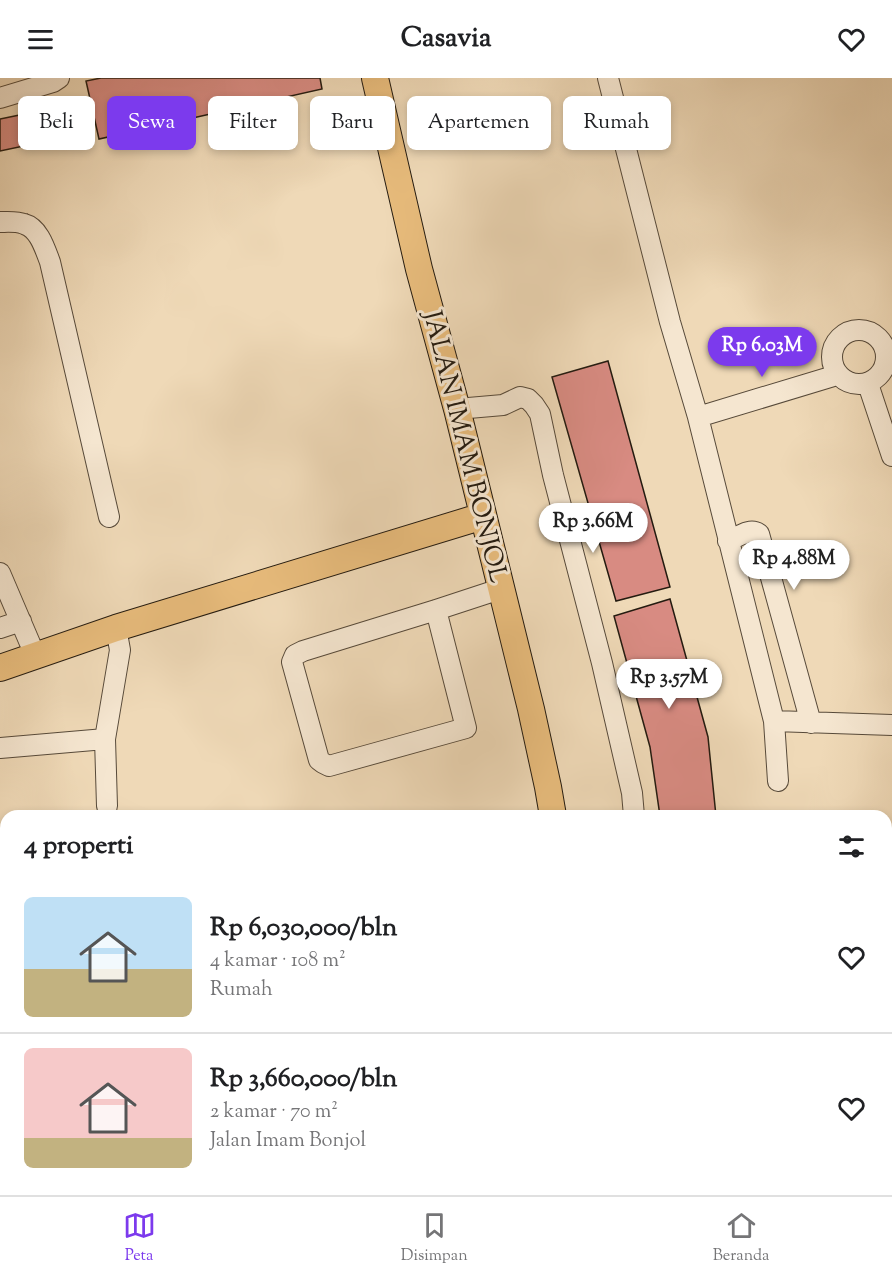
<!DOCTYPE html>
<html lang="id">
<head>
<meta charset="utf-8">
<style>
	body { margin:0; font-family:"Sorts Mill Goudy",serif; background:#f2f2f2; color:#202124; height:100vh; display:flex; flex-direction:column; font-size:22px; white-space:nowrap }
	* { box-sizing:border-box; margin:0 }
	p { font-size:20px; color:#757577 }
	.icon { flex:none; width:33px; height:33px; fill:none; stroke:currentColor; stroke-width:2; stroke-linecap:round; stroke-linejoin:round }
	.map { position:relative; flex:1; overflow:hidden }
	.panel { position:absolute; left:0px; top:732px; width:892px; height:386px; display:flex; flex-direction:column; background:#fff; border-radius:18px 18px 0 0; box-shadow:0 3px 9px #0003 }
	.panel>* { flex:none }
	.top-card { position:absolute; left:18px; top:18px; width:856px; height:54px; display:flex; gap:12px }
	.price { position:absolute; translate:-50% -51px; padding:0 14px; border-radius:21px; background:#fff; color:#222; font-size:20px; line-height:39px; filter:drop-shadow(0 2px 3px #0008) }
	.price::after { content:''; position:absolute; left:50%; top:36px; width:18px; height:14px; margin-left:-9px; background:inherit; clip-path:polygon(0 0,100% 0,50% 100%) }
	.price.current { background:#7c3aed; color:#fff }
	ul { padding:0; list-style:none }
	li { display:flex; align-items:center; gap:18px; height:150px; padding:0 24px }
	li+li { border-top:2px solid #e0e0e0 }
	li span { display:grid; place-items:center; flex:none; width:168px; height:120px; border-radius:9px; color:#555 }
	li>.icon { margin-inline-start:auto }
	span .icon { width:72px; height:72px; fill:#fffc; stroke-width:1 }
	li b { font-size:26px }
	h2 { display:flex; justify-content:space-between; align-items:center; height:72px; padding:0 24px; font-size:26px }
	.chip { padding:0 21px; border-radius:9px; background:#fff; box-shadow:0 3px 9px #0003; font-size:21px; line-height:54px }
	.chip.current { background:#7c3aed; color:#fff }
	header { display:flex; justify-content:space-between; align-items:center; height:78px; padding:0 24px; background:#fff; font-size:27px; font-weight:800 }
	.menu { display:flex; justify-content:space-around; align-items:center; height:84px; border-top:2px solid #e0e0e0; background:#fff; font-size:16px; color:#757577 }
	.menu a { display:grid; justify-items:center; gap:3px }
	.menu .current { color:#7c3aed }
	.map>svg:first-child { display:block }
	.green { fill:#b6c091; stroke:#6d6e50; stroke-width:1.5 }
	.building { fill:#d88b82; stroke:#241b10; stroke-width:1.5 }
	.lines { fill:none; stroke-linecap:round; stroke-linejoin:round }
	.minor-casing { stroke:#574a3a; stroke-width:22 }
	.major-casing { stroke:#241b10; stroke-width:28 }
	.minor { stroke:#f5e6d0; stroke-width:20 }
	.major { stroke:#e8bc7c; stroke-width:26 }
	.labels { text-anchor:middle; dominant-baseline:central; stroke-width:6; stroke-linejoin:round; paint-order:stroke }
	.street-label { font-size:26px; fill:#241b10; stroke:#f5e6d0 }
</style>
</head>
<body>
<header><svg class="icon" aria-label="menu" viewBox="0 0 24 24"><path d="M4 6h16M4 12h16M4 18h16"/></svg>Casavia<svg class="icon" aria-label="heart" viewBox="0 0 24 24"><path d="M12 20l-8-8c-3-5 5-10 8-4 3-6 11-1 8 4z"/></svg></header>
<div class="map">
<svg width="892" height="1117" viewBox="0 0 892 1117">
	<rect width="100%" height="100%" fill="#efd9b7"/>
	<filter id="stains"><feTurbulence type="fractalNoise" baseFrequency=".00333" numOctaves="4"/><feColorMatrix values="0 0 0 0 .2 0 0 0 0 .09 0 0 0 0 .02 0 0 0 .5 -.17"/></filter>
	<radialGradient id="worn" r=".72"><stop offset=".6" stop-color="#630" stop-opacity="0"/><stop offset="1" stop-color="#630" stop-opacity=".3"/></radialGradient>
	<path class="green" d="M78,1112H330L331,1117H65Z"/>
	<path class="building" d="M101,0H320L322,11L99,61L86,3Z
		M83,24L90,54L0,73V41Z
		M608,283L670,509L616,523L552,299Z
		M670,521L708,659L716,738H660L650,669L614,538Z
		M665,1112H716V1117H665Z"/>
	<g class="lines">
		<g class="minor-casing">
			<path id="minor" d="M608,0L670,244L698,339L774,643
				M0,20L53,4L59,0
				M0,144C7,144 17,143 24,146C39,150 45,171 50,184L109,439
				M832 279a27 27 0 1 1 54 0a27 27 0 1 1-54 0Z
				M868,306L892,378
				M457,331L503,327L520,319L528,321L534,327L540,336L553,397L602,585L632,715L634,738
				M698,339L837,297
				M728,463C738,459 750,449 759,456L811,645
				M0,495L35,577
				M436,532L466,650L329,688L323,685L319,682L292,584L295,577L303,573L436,532L500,511
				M0,550L21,543
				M105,661L107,728
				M0,670L105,661L120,572L116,550
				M778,703L774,643L892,647
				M886,780H892
				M790,1112V1117
				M637,1117V1112"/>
		</g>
		<g class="major-casing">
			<path id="major" d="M375,0L419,191L457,331L531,631L548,709L553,738
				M0,590L116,550L483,438
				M559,1112V1117"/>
		</g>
		<use href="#minor" class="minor"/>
		<use href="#major" class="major"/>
	</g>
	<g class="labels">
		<g class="street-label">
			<text transform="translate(464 369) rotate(76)">JALAN IMAM BONJOL</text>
		</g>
	</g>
	<rect width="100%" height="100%" filter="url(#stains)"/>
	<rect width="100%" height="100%" fill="url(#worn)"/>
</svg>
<b class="price current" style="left:762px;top:300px">Rp 6.03M</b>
<b class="price" style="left:593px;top:476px">Rp 3.66M</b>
<b class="price" style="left:794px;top:513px">Rp 4.88M</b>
<b class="price" style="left:669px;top:632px">Rp 3.57M</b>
<div class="top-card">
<a class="chip">Beli</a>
<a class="chip current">Sewa</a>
<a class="chip">Filter</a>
<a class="chip">Baru</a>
<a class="chip">Apartemen</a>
<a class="chip">Rumah</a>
</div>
<section class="panel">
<h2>4 properti<svg class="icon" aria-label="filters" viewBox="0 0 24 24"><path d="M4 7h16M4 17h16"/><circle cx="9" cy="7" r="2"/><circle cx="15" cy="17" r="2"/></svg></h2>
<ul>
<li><span style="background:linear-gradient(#bfe0f5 60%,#c2b280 0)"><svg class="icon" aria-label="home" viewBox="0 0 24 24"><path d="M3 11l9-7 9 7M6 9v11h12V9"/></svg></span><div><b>Rp 6,030,000/bln</b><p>4 kamar · 108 m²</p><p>Rumah</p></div><svg class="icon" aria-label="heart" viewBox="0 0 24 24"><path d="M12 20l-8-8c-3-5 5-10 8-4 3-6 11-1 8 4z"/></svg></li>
<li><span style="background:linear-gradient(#f6c9c9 75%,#c2b280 0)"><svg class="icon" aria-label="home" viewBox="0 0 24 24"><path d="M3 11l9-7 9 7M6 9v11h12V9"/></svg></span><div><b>Rp 3,660,000/bln</b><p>2 kamar · 70 m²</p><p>Jalan Imam Bonjol</p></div><svg class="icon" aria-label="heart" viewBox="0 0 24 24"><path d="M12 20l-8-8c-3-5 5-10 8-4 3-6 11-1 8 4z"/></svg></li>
</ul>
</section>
</div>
<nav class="menu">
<a class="current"><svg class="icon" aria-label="map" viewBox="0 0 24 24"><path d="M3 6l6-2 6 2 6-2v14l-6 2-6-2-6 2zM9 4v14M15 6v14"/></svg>Peta</a>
<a><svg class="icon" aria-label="saved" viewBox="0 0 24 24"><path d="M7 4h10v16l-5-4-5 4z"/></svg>Disimpan</a>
<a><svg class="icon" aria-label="home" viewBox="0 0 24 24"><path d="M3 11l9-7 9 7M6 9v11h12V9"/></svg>Beranda</a>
</nav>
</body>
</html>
